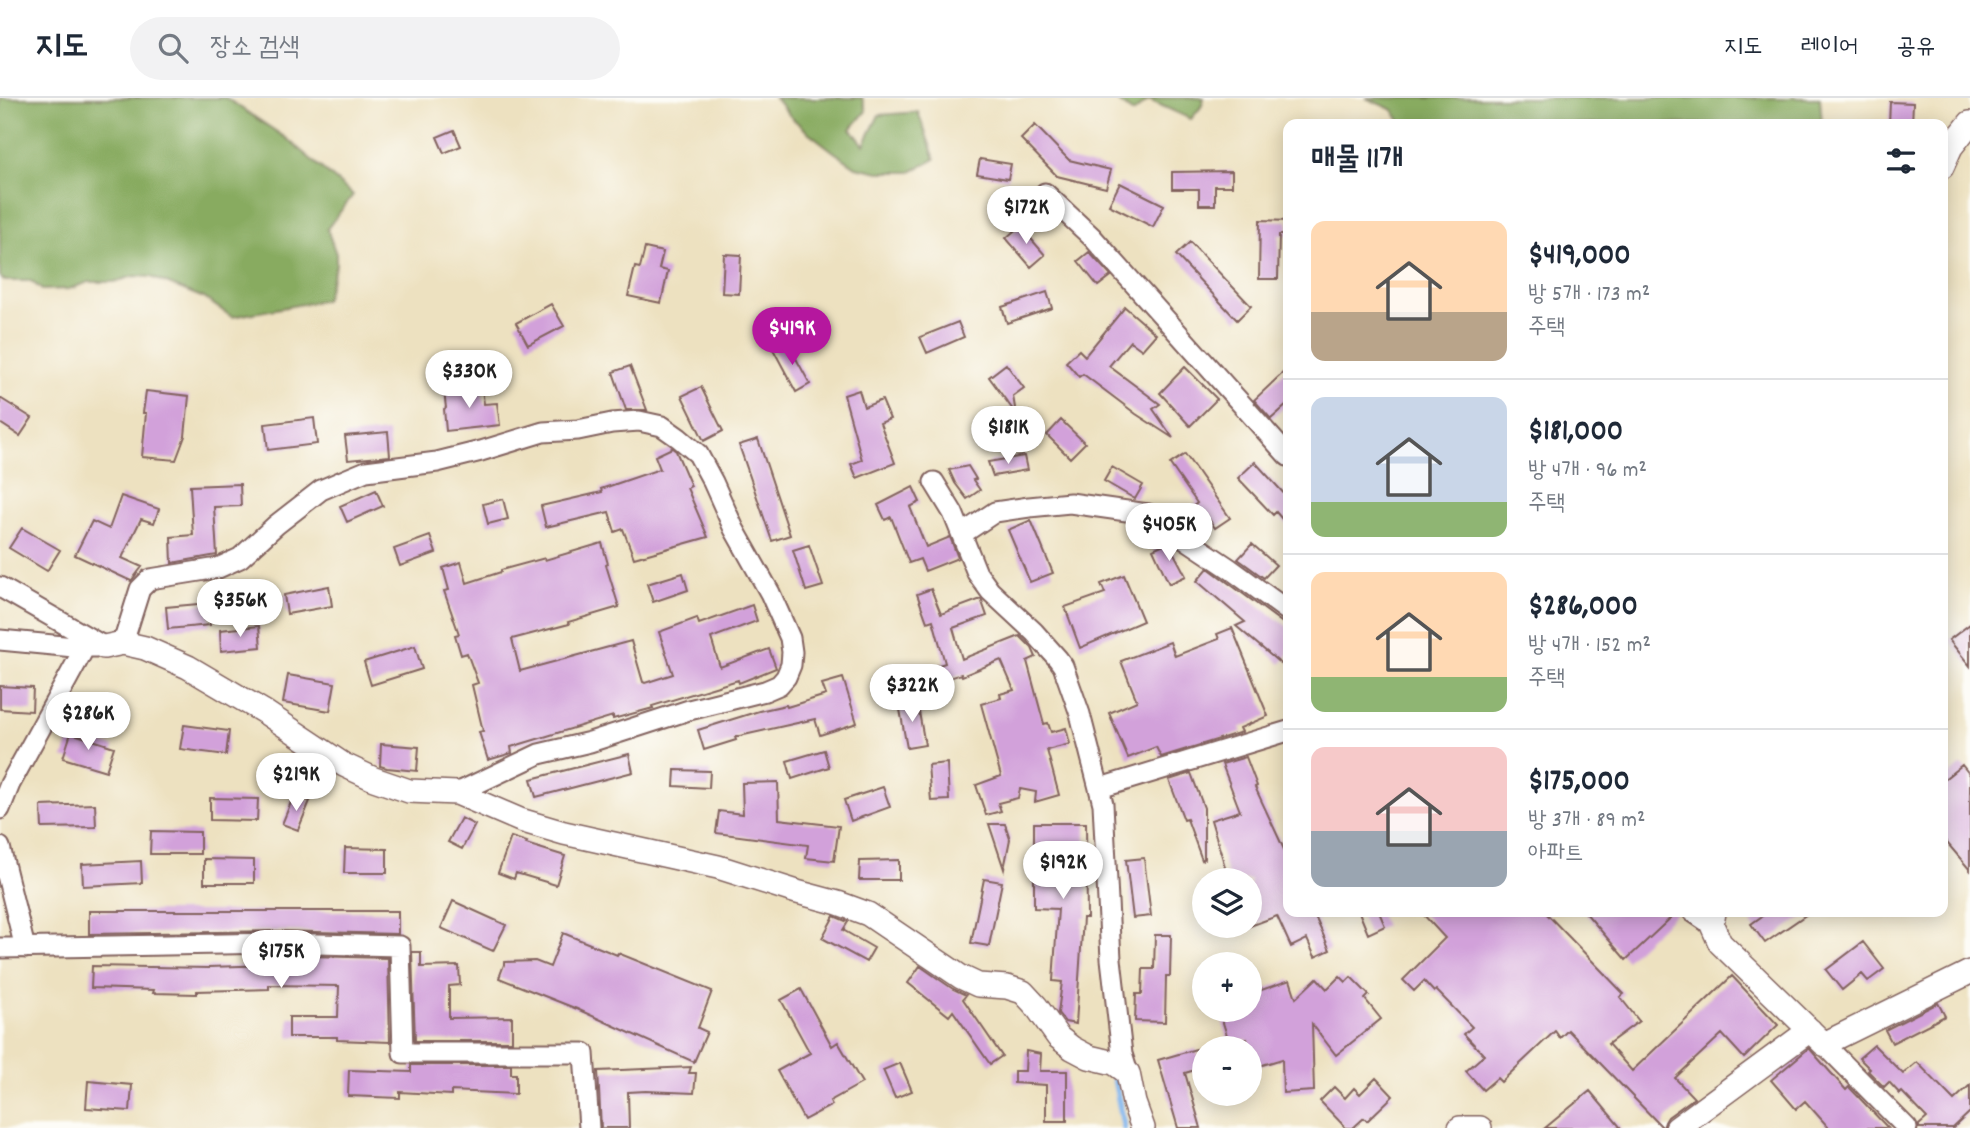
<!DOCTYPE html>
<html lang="ko">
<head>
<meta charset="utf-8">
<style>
	body { margin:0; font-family:Dekko,"Poor Story",sans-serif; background:#f2f2f3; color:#1f2937; height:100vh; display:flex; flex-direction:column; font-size:26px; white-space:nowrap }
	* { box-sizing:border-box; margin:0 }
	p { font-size:23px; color:#747a83 }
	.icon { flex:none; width:38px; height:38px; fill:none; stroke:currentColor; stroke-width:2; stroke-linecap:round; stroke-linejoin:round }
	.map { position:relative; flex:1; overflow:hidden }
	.panel { position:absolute; left:1283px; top:21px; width:665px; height:798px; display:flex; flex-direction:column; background:#fff; border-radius:14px; box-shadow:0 4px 18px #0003 }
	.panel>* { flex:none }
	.fabs { position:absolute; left:1192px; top:770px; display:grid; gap:14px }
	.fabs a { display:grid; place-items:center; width:70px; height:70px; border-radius:50%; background:#fff; box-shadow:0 4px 18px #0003; font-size:35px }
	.price { position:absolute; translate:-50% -60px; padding:0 16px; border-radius:24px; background:#fff; color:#222; font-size:23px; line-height:46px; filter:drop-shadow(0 2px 4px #0008) }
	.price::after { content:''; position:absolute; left:50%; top:42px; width:21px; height:16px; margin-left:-10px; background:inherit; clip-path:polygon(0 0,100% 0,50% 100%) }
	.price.current { background:#b5179e; color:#fff }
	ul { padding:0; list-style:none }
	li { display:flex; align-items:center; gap:21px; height:175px; padding:0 28px }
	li+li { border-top:2px solid #e0e1e3 }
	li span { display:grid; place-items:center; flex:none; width:196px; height:140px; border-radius:14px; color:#555 }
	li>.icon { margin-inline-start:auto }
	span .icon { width:84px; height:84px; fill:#fffc; stroke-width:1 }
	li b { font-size:30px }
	h2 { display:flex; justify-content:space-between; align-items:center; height:84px; padding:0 28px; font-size:30px }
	header { display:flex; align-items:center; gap:42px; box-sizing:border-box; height:98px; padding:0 35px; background:#fff; border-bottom:2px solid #e0e1e3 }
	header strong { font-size:33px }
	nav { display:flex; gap:38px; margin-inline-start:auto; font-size:24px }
	.search { width:490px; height:63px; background:#f2f2f3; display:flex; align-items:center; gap:18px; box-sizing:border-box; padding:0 24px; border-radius:38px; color:#747a83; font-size:26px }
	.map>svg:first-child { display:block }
	.forest { fill:#88ab60; stroke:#696546; stroke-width:2 }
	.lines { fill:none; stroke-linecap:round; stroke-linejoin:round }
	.stream { stroke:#7fb5ee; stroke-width:6 }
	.building { fill:#d2a1da }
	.minor-casing { stroke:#83635f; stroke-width:23 }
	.tertiary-casing { stroke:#83635f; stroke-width:26 }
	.minor { stroke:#fff; stroke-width:19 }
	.tertiary { stroke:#fff; stroke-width:23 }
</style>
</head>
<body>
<header>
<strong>지도</strong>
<div class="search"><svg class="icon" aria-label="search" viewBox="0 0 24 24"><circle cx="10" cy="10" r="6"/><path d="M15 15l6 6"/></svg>장소 검색</div>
<nav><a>지도</a><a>레이어</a><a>공유</a></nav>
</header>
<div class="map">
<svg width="1970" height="1030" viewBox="0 0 1970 1030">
	<rect width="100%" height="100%" fill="#fdfcf7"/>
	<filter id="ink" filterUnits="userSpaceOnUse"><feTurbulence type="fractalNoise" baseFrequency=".0143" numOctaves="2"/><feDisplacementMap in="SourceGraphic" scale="14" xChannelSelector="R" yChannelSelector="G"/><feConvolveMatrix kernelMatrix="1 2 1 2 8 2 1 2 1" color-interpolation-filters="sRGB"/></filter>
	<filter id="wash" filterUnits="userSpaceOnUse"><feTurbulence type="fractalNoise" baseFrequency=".00686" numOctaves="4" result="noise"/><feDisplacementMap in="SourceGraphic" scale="28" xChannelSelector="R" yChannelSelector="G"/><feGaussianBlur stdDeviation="1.57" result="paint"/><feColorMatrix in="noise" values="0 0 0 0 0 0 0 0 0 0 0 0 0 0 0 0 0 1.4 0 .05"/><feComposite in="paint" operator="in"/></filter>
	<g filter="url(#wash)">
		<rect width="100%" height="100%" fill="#ede1c0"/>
		<path class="forest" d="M0,0H226L286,40L353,97L327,131L336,156V166L325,202L232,219L204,200L151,179L134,178L114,184H89L69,191L42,192L31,183H5L0,179Z
			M775,0H862L866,13L851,31L864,47L879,17L918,14L935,61L911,74H879L856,69L834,54L808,34L791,19Z
			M1118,0H1204L1201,9L1191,21L1149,2L1133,15L1117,3Z
			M1366,0H1820L1822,26H1545L1542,24L1538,26H1402L1393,12Z"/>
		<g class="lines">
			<path class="stream" d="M1113,974L1124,1030"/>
		</g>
		<g id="blocks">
			<path class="building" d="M1890,4L1913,5L1912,26H1889Z
				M1035,27L1069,62L1111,72L1106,90L1057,78L1021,41Z
				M454,32L461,48L444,55L437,39Z
				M980,61L1011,66L1008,81L977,76Z
				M1232,73V88H1215V107H1199V91H1172V74Z
				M1120,85L1164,107L1153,129L1109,107Z
				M1260,122L1288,123V137H1279L1278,181H1259Z
				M1020,128L1045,157L1031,169L1006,140Z
				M1190,144L1251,208L1237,222L1176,157Z
				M645,150L663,154L659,171L668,173L661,205L628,198L635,169L640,170Z
				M1089,154L1111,178L1098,188L1078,163Z
				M724,156L741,157L739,196L722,195Z
				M1047,194L1052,210L1007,225L1002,209Z
				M551,206L564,228L528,247L516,225Z
				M1125,209L1156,236L1142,252L1130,243L1109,268L1160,306L1153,311L1173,340L1136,316L1083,276L1079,279L1066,264L1079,252L1085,258Z
				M958,224L964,239L927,255L920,239Z
				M787,244L810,286L796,294L773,251Z
				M1006,266L1024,290L1013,298L1016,316L989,279Z
				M630,268L647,312H626L613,274Z
				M1185,269L1217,301L1190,328L1160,295Z
				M1288,270V306L1271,321L1254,302Z
				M701,289L723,333L704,343L682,298Z
				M482,290L484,306L497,305L500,327L446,333L444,311L446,310L444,293Z
				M859,292L864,309L882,302L890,321L880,325L895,365L857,380L851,366L862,362L844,297Z
				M146,293L189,298L185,338L176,362L142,359L146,315H143Z
				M0,300L32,320L20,338L0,325Z
				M314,320L317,346L268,352L265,326Z
				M1061,322L1085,345L1070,360L1047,337Z
				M388,334L390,358L348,362L345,338Z
				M758,341L790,437L772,443L739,347Z
				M672,350L676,353L691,388L687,390L708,439L634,460L623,431L615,434L609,414L546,429L541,408L602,394L601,391L660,371L655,358Z
				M1185,356L1230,420L1215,430L1206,417L1195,426L1186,415L1197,405L1170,366Z
				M1024,358L1027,372L993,378L988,364Z
				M1255,364L1288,400V428L1276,414L1273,417L1238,380Z
				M968,368L976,381L973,382L980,392L967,401L955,385L949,372Z
				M1112,369L1143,387L1135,401L1104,383Z
				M240,386L241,408L214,409L217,457L172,465L171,439L193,437L190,388Z
				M913,389L920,404L910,409L926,449L950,439L958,460L925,473L920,461L909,465L891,419L885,422L878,407Z
				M376,392L383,408L347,424L340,408Z
				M121,398L159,411L154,425L141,421L122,460L142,469L131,483L75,457L92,423L109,431Z
				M503,401L508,421L488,426L483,406Z
				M1031,422L1053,475L1030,484L1008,432Z
				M22,430L60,452L47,473L9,450Z
				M430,438L436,455L400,468L394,451Z
				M1168,444L1186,478L1169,486L1153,451Z
				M602,445L608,466L606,467L619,509L568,524L569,526L512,541L520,573L631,543L643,584L645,585L673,576L659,534L697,520L699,526L752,507L757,523L711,540L720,569L769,551L776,570L739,585L738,582L652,608L653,610L613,621V618L511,649L512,655L488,662L479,634L483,633L472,587L478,585L467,555L461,557L455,537L459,536L444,493L449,492L443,470L461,464L467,485L501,474V472L545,460V462Z
				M1252,446L1276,467L1264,480L1238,461Z
				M809,447L823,488L806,493L793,452Z
				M1208,470L1288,529V557L1281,566L1236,528L1245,524L1197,483Z
				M683,475L688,492L653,504L647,486Z
				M1124,477L1143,523L1080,550L1065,509L1105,495L1101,486Z
				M329,488L332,508L287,516L284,497Z
				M931,491L941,516L981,501L987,518L953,530L962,561L1020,538L1032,550L1036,559L1027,563L1044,626L1048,625L1051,634L1066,630L1070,646L1047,652L1059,697L1035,704L1036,694L1020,691L1018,700L998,705L1001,713L986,717L976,687L1001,678L981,606L1001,600L1000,596L1014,592L1001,562L962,578L961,576L920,590L915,575L945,565L933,522L927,524L917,496Z
				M209,505L210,527L168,531L166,509Z
				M1970,526V568L1949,542Z
				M259,528L261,549L221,553L220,532Z
				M1232,530L1268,618L1240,630L1242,634L1161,659L1156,649L1128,660L1109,615L1137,603L1121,563L1170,544L1175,558L1219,541L1217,536Z
				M415,548L422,571L371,587L364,564Z
				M288,577L335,585L330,613L283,605Z
				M843,580L857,625L820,637L815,621L735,639L736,642L704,652L698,632L759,613L786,607L787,609L826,597L822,586Z
				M0,588L33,590L32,613L0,611Z
				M917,603L925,647L907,650L899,606Z
				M184,627L229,633L226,657L180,651Z
				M71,635L114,649L106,673L63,660Z
				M381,646L419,649L417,673L387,670L380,668Z
				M824,652L829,669L792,681L787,663Z
				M629,656L633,674L536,699L531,681Z
				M1246,659L1257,688L1255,689L1288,760V814H1313L1330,852L1315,859L1307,841L1291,849L1277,818L1250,828V782H1229L1211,722L1240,713L1222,666Z
				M947,665L949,702L931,703L928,667Z
				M1962,667L1970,677V772L1942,739V683Z
				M675,672L710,673L709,690L674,688Z
				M1191,675L1204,710V761L1202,762L1187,721L1184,722L1169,682Z
				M778,684L779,721L839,728L834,763L806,760L808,747L716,735L719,713L743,716L742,685Z
				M883,689L890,709L851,723L844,702Z
				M294,697L310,703L298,732L282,726Z
				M210,700L258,701L257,723L210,722Z
				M95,706L96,729L42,730L41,708Z
				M461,720L475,727L462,751L448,744Z
				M1034,725H1086L1087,820H1083L1076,926L1065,924L1058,915L1062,884L1053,883L1058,811L1034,810Z
				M989,726H1005L1010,741L1004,771Z
				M151,733L200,734V756H150Z
				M511,739L527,744L526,746L565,758L556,787L516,775L514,781L498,775Z
				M345,750L387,751V775H344Z
				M1144,760L1151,818L1133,820L1126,762Z
				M204,761L254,762V785H204Z
				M899,762V782H859L860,763Z
				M141,763L142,785L83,788L82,766Z
				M984,781L1002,784L989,848L971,845Z
				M453,803L506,827L493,853L441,830Z
				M89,813H398V836L275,833L89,836Z
				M1359,814H1379L1385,828L1368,836Z
				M1421,814H1545L1624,896L1620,899L1639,923L1608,946L1632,973L1732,878L1778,927L1744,960L1722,936L1675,980L1694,1000L1668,1019L1665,1024L1663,1030L1568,932L1560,940L1555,933L1501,984L1497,980L1483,992L1466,973L1484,957L1464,936L1472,929L1436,892L1434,894L1424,883L1414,893L1403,882L1445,840Z
				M1585,814H1677L1626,862Z
				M1768,814H1810L1765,845L1751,826Z
				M834,818L848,824L843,832L874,850L866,864L822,840Z
				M563,835L617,857L618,855L712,893L698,930L707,934L694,964L577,911L499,880L505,864L535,863L550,869Z
				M1155,837H1171L1170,878H1166L1165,924L1135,923L1136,896H1142L1143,871H1154Z
				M1863,844L1884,871L1868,883L1862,876L1842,892L1826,872Z
				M412,854H421V869L459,868L460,887L449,888V920L512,919V943H415Z
				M309,858L388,860L390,944L337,942V939H289V919H338L339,888L269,887V891L197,893V896L153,895L154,892L91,890L92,868L209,870V869L309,866Z
				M920,868L953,891L966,897L963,901L1002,958L990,966L953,913L949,918L908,885Z
				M1340,878L1346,884L1351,879L1369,897L1365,901L1381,921L1336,957L1312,926L1314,993L1283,995L1282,961L1256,969L1247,941L1230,947L1219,912H1250V896L1290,882L1296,900L1317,880L1327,891Z
				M801,891L832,948L838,944L862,985L830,1003L832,1007L804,1022L777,973L810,955L781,902Z
				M1938,905L1945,918L1892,945L1885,932Z
				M1874,947L1903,976L1917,964L1954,1002L1970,987V1014L1953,1030H1919V1027L1927,1020L1902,994L1900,996L1889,984L1884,989L1868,973L1870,971L1859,960Z
				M1809,950L1846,992L1849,989L1888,1030H1829L1805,1003L1796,1011L1771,982Z
				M1196,951L1202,970L1185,975L1201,1030H1178L1158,962Z
				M1026,953L1041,956L1040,973H1067V1023H1046V987L1014,985V973H1025Z
				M900,965L912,993L895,1000L883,972Z
				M411,967H511V976H516V996L451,993V997L400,994V1000L348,998L349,972L411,974Z
				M691,969L689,975H696L694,995L646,993L628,994L629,1030H601L598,973Z
				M1376,980L1393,998L1367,1023L1364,1020L1353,1030H1346L1320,1003L1334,989L1345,1000L1354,990L1360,996Z
				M88,983L132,987L130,1013L86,1010Z
				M1590,993L1621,1030H1545Z"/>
		</g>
	</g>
	<g filter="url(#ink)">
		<use href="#blocks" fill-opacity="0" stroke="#83635f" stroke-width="2"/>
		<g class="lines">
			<g class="minor-casing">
				<path id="minor" d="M1045,95L1092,139L1288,358
					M934,384L953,415L977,475L990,493L1034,534L1058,561L1063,568L1080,616L1103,706L1111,861L1122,956L1128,975
					M962,436L995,414L1029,409L1070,405L1148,416L1229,470L1288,513
					M0,489L103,548
					M0,542L74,549H96
					M123,545L140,491L150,481L218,470L240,460L276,427L321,392L342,383L366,373L437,364L481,353L543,334L578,332L612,325L639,323L662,328L679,340L698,356L713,384L734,431L770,495L790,540L792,554L791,567L786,579L779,587L765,593L689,612L590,644L539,656L457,695
					M1100,690L1288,633
					M0,711L10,686L85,549
					M0,749L25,850
					M1693,814L1712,827
					M0,850L275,845L400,848L403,955H584L589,1030
					M1824,946L1907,1030"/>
			</g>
			<g class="tertiary-casing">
				<path id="tertiary" d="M1942,69L1951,49L1970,25
					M104,549L123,545L145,550L188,569L266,615L344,667L374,681L409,693L457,695L520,722L564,735L718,769L797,794L838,805L868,816L961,879L978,887L1007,889L1023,894L1036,908L1058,939L1072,950L1089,959L1114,965L1128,975L1134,1005L1143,1030
					M1714,814L1712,827L1720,845L1824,946L1970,874
					M1460,1030H1480
					M1677,1030L1810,932"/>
			</g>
			<use href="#minor" class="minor"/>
			<use href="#tertiary" class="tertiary"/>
		</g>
	</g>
</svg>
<div class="fabs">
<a><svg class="icon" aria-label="layers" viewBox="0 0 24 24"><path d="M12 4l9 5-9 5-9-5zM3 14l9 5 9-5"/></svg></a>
<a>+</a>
<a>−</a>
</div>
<b class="price" style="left:1026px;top:148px">$172K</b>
<b class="price current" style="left:792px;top:269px">$419K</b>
<b class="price" style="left:469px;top:312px">$330K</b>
<b class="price" style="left:1008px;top:368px">$181K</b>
<b class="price" style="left:1169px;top:465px">$405K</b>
<b class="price" style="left:240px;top:541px">$356K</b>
<b class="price" style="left:912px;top:626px">$322K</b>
<b class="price" style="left:88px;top:654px">$286K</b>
<b class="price" style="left:296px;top:715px">$219K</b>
<b class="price" style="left:1063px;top:803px">$192K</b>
<b class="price" style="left:281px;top:892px">$175K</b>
<section class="panel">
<h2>매물 11개<svg class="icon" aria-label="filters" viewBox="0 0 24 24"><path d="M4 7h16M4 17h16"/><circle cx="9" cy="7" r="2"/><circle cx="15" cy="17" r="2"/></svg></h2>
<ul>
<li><span style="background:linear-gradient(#ffd9b3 65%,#b9a48a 0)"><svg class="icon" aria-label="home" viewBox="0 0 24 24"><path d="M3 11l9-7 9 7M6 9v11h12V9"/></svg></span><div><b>$419,000</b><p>방 5개 · 173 m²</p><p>주택</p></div></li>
<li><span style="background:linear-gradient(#c9d6e8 75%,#8fb573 0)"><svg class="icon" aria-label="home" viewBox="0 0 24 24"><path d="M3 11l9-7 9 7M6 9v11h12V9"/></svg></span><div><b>$181,000</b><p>방 4개 · 96 m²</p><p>주택</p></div></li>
<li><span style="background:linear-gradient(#ffd9b3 75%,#8fb573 0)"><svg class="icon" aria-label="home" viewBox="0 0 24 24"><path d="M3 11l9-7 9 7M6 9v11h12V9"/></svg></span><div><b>$286,000</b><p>방 4개 · 152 m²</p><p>주택</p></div></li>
<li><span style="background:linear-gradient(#f6c9c9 60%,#9aa5b1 0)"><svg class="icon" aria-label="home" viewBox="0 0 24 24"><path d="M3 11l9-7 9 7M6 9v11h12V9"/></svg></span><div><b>$175,000</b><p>방 3개 · 89 m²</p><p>아파트</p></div></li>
</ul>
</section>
</div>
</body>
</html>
